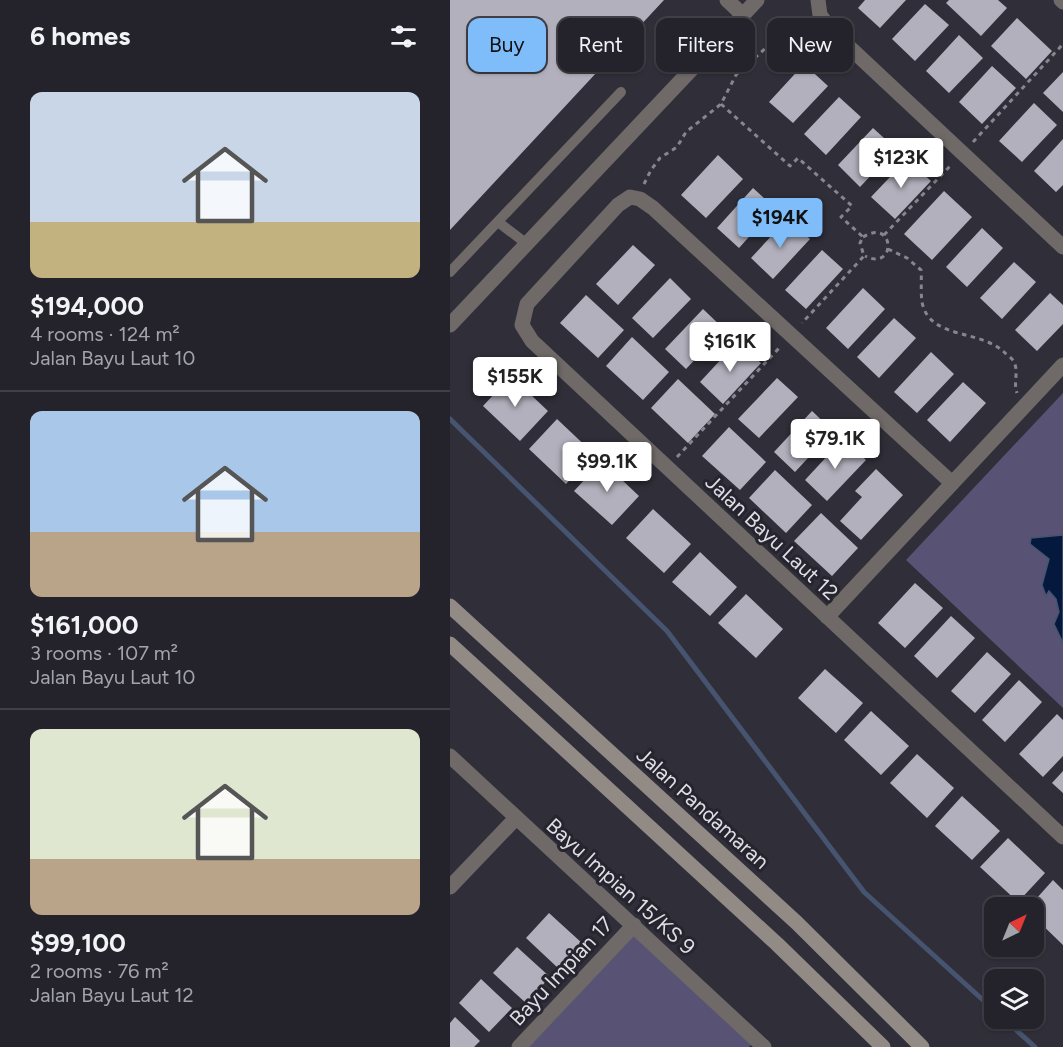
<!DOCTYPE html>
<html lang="en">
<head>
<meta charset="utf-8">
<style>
	body { margin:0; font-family:Figtree,sans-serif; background:#302f37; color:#f1f3f6; height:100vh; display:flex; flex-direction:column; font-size:22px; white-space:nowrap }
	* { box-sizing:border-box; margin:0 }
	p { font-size:20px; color:#a3a4a9 }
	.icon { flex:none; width:33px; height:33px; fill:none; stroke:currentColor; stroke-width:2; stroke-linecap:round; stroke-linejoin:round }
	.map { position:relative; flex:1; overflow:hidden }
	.panel { display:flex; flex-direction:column; background:#24232b; width:450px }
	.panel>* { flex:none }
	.banner { position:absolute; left:18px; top:18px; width:504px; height:54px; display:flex; gap:12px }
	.needle { width:39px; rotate:43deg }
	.controls { position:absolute; left:534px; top:897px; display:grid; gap:12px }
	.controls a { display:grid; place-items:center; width:60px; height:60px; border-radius:12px; background:#24232b; box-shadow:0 2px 4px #0004,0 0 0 2px #414047; font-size:30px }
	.price { position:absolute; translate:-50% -51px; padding:0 14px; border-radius:6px; background:#fff; color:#222; font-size:20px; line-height:39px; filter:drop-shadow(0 2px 3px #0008) }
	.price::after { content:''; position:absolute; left:50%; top:36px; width:18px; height:14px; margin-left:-9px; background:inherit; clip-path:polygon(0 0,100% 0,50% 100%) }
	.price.current { background:#7fbdfa; color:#111 }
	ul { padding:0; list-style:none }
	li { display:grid; align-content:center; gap:12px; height:318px; padding:0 30px }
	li+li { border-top:2px solid #414047 }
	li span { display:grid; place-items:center; height:186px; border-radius:12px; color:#555 }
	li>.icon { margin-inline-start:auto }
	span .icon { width:108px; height:108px; fill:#fffc; stroke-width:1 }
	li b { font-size:26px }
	h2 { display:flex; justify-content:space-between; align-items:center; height:72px; padding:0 30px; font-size:26px }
	.tag { padding:0 21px; border-radius:12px; background:#24232b; box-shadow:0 2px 4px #0004,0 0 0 2px #414047; font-size:21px; line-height:54px }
	.tag.current { background:#7fbdfa; color:#111 }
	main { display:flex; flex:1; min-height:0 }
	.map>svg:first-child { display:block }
	.green { fill:#585274 }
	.water { fill:#04193d; stroke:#46546f; stroke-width:1.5 }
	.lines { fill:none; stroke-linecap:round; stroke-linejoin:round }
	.stream { stroke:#46546f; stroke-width:5 }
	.building { fill:#b1b0bc }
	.path { stroke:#87868f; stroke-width:3; stroke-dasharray:4.5 4.5; stroke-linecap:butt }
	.lane { stroke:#6f6a67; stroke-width:10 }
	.street { stroke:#6f6a67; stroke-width:15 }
	.secondary { stroke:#928a85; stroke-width:15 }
	.labels { text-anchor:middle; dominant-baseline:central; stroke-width:6; stroke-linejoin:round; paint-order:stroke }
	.street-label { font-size:21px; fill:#dfdee5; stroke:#26252f }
</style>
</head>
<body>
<main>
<section class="panel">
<h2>6 homes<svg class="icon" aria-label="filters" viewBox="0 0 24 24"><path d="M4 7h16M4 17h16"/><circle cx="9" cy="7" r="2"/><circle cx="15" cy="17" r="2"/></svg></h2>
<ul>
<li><span style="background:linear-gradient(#c9d6e8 70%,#c2b280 0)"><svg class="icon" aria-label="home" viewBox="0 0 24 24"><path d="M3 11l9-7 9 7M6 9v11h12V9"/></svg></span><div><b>$194,000</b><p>4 rooms · 124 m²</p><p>Jalan Bayu Laut 10</p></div></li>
<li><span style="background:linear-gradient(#a9c7e8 65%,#b9a48a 0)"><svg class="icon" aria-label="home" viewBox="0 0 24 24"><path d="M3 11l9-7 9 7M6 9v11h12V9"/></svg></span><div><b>$161,000</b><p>3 rooms · 107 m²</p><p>Jalan Bayu Laut 10</p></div></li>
<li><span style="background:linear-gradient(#dfe7d0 70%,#b9a48a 0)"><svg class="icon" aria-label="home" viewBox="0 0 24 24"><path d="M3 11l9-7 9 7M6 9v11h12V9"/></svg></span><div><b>$99,100</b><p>2 rooms · 76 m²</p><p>Jalan Bayu Laut 12</p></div></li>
</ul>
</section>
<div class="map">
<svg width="613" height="1047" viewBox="0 0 613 1047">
	<rect width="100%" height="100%" fill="#302f39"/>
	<path class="green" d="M613,393V708L456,560Z
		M184,925L306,1039L299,1047H69Z"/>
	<path class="water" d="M613,535V643L604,624L609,612L606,599L599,591L596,596L592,585L599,559L580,544L581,538Z"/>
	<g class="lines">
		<path class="stream" d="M0,419L217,631L414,892L544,1010
			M553,1018L585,1047"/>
	</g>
	<path class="building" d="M0,0H214L0,230Z
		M415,0H456L430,28L408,8Z
		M499,0H548L557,8L531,36L496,3Z
		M475,4L499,25L465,61L442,39Z
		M567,18L602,51L576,79L541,46Z
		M509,35L533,58L499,93L476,71Z
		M354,64L378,86L343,123L319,102Z
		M542,66L566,88L532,124L509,102Z
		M613,72V112L593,93Z
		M389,97L411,117L376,155L354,134Z
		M584,103L607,125L572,162L549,141Z
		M423,128L446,149L410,187L388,165Z
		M613,139V185L606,192L584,171Z
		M268,155L293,179L256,218L231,195Z
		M457,159L481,181L445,219L421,197Z
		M303,188L325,208L289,248L267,228Z
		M494,191L522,217L482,260L454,234Z
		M338,218L360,239L323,279L301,258Z
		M532,228L553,248L517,287L496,267Z
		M183,245L205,265L168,305L146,284Z
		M372,250L393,269L356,309L335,290Z
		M564,262L586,282L552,319L530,298Z
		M220,278L241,299L203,338L182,318Z
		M413,288L435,309L398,349L376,328Z
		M600,293L613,305V324L587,351L565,330Z
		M136,295L174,330L148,358L110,323Z
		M253,309L274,329L236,369L215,349Z
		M444,318L466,338L429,378L407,357Z
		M182,337L219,372L193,400L156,366Z
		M287,342L311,363L273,404L250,382Z
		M481,352L504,374L467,413L444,392Z
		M61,376L98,411L70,441L33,406Z
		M327,378L348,397L309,438L288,419Z
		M228,379L265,414L238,443L201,408Z
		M513,382L536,403L500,442L477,420Z
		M362,411L383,431L345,472L324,452Z
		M107,419L144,454L116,484L79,449Z
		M279,427L316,462L290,490L252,456Z
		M393,439L416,460L377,501L355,480Z
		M152,461L189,496L162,525L124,491Z
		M426,469L453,495L411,540L390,521L412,497L405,491Z
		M325,470L362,505L336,533L299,498Z
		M203,509L241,544L214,573L176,538Z
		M371,513L408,548L382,576L344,541Z
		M250,552L287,587L260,616L222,582Z
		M465,583L493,608L455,648L428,623Z
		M296,594L333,629L306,658L268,623Z
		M501,616L525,638L487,678L464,656Z
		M537,652L561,674L525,713L501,691Z
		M375,669L413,703L386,733L348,698Z
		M569,680L592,702L555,742L532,720Z
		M421,711L459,746L431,775L394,740Z
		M607,714L613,720V756L593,777L569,754Z
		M467,754L504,788L477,818L440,783Z
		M613,771V793L602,783Z
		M512,796L550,831L522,860L485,826Z
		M558,838L595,873L568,902L530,867Z
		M603,880L613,890V945L584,917V908H578Z
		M99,913L133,944L109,969L76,938Z
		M67,947L100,977L76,1003L43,973Z
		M31,979L62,1008L39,1032L9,1003Z
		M5,1017L30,1041L24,1047H0V1023Z"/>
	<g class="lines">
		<path class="path" d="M271,104L340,166L348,158L402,206L391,217L413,237L410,243L414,256L352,323
			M523,142L613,44
			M194,184L201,170L210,158L227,147L236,132L271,104L286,75L319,45L342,28L358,21
			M434,235L502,164
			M413,237C445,217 447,272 415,256
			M438,249L457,258L471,270C472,279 470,298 473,306C483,339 531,330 554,352C557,355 562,358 564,362C569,372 563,383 567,393
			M227,457L331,346"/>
		<path class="lane" d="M48,222L77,244
			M0,272L171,92"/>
		<path class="street" d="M277,0L293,15
			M368,0L370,15L382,31L613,247
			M611,0L613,2
			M0,325L307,0
			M502,483L203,208L190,199L180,197L168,205L77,304L72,325L82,341L613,837
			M377,617L613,365
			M0,756L314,1047
			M0,887L66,818
			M69,1047L184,925"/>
		<path class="secondary" d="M0,606L347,923L472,1047
			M0,644L327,944L433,1047"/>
	</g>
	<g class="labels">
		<g class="street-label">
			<text transform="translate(322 537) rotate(43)">Jalan Bayu Laut 12</text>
			<text transform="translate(253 808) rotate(42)">Jalan Pandamaran</text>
			<text transform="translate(171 886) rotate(42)">Bayu Impian 15/KS 9</text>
			<text transform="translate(111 971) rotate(-47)">Bayu Impian 17</text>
		</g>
	</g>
</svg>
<div class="controls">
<a><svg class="needle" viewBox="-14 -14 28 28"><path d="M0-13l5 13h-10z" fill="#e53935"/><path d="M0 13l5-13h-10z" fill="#a3a4a9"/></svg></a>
<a><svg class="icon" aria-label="layers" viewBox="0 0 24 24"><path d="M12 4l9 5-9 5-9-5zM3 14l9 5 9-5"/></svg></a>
</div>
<b class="price" style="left:451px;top:189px">$123K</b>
<b class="price current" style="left:330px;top:249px">$194K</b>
<b class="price" style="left:280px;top:373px">$161K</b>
<b class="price" style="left:65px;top:408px">$155K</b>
<b class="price" style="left:385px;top:470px">$79.1K</b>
<b class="price" style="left:157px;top:493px">$99.1K</b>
<div class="banner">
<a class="tag current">Buy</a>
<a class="tag">Rent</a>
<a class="tag">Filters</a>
<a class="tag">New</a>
</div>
</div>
</main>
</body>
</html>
